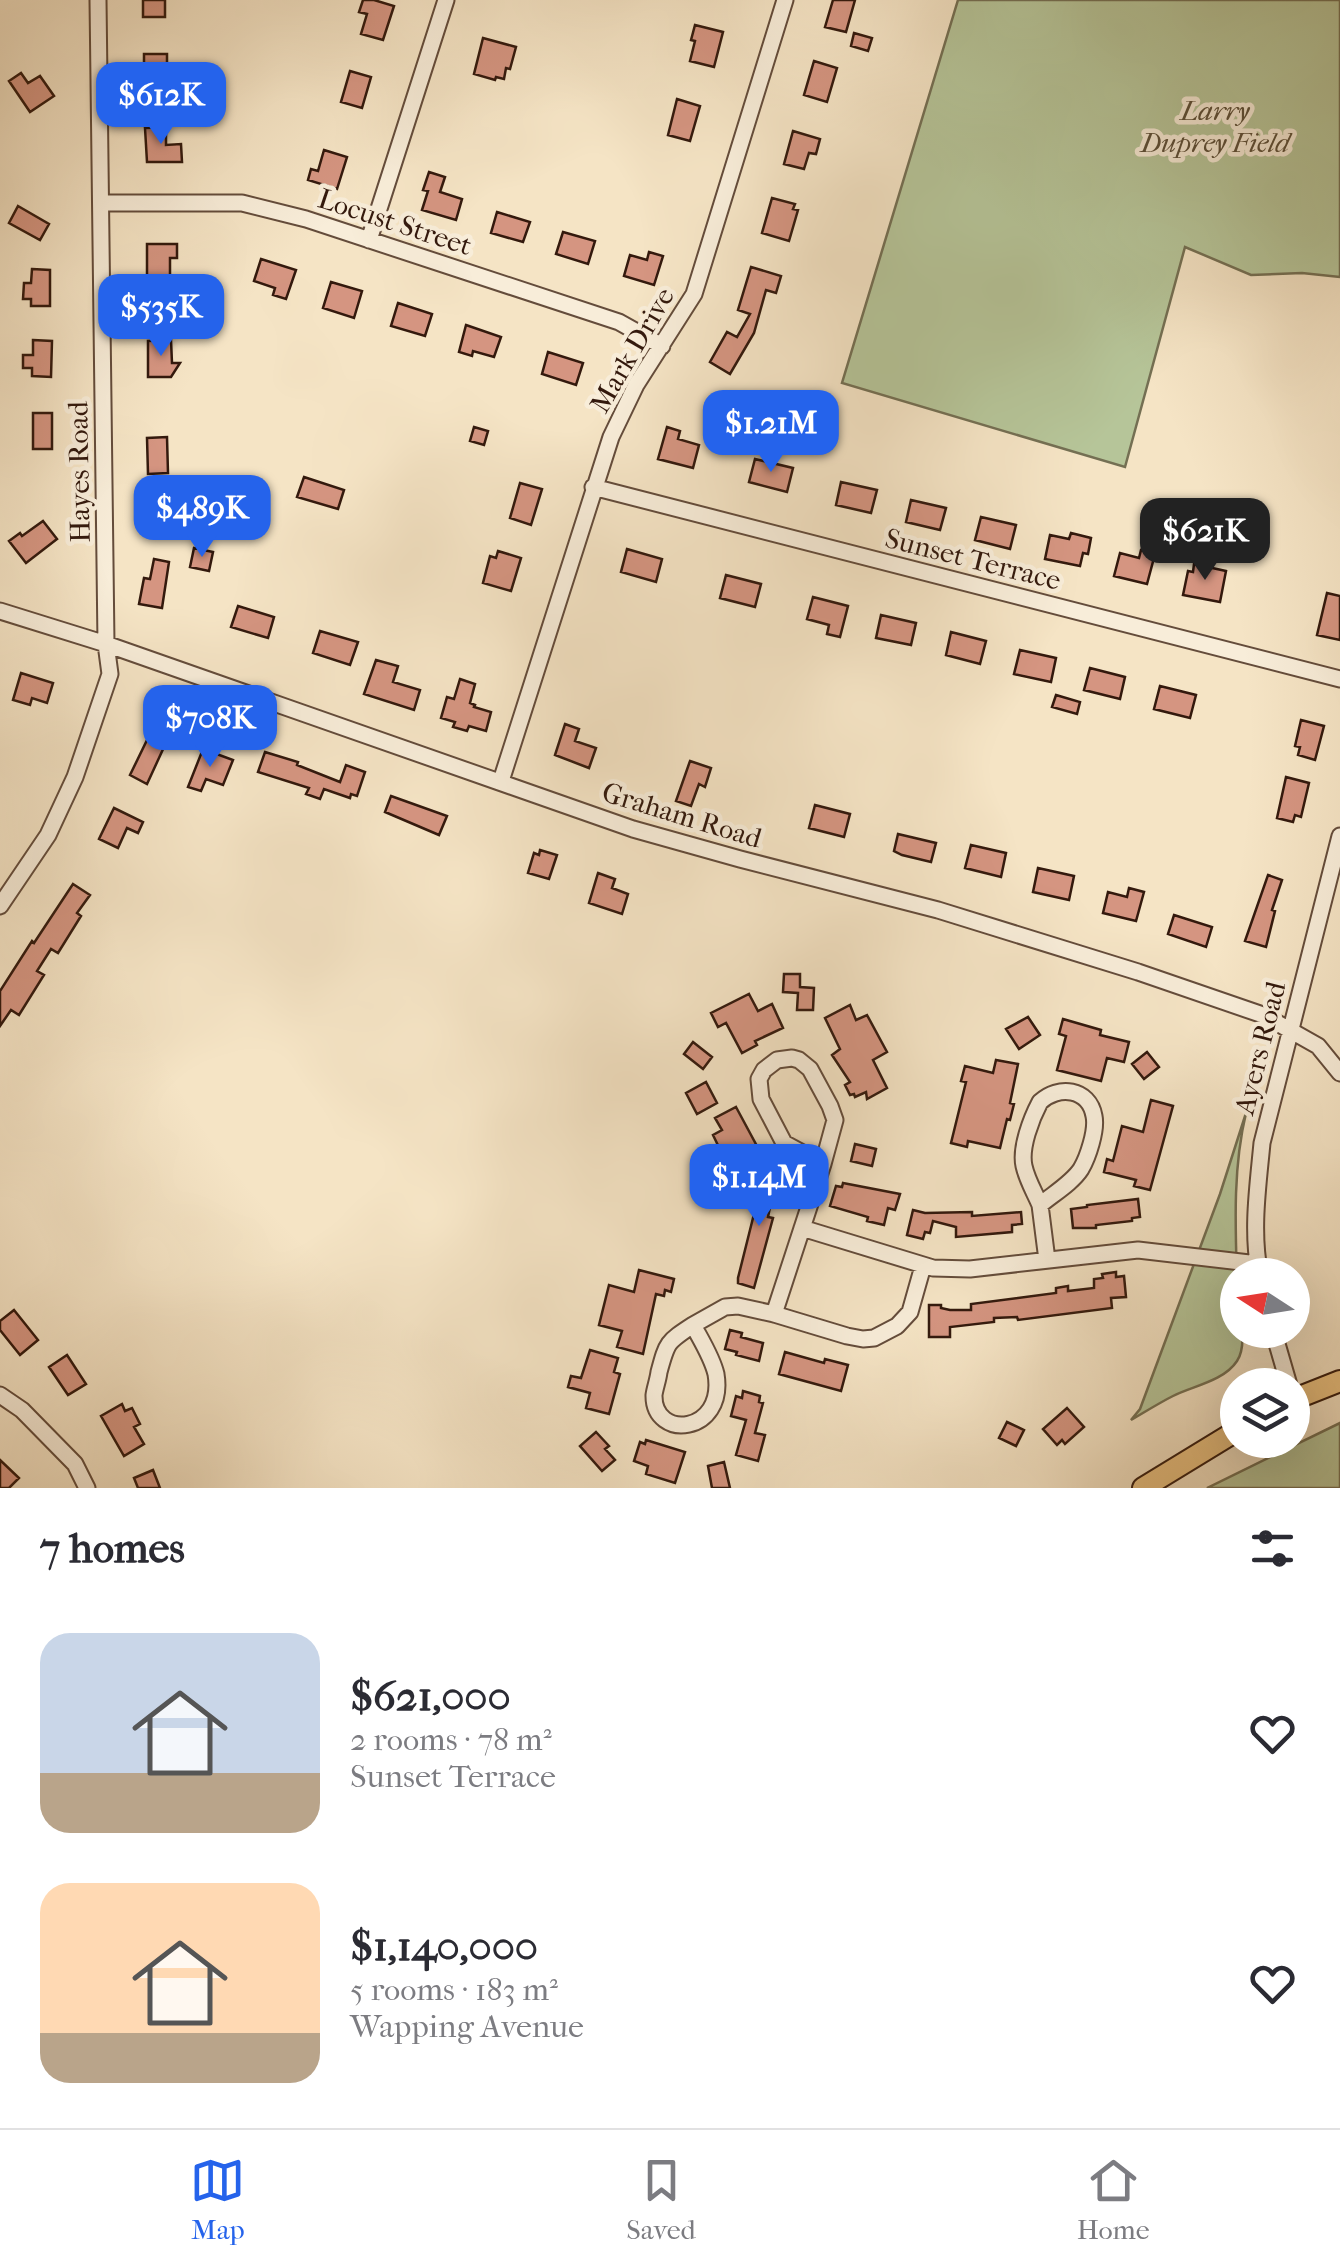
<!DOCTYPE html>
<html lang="en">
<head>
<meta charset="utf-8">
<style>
	body { margin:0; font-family:"IM FELL French Canon",serif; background:#f2f2f3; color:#2b2b33; height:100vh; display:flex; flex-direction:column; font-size:38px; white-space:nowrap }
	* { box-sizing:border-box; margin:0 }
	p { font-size:32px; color:#7c7c81 }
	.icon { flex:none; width:55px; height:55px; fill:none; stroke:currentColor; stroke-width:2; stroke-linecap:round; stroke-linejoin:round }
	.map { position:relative; height:1488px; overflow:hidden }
	.side { display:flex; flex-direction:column; background:#fff; flex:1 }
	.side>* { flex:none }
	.needle { width:65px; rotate:282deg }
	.tools { position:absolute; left:1220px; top:1258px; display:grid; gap:20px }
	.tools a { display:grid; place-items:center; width:90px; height:90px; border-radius:50%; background:#fff; box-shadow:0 10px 40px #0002; font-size:50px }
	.price { position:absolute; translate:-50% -85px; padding:0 22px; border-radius:20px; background:#2563eb; color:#fff; font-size:32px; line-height:65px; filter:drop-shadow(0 2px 5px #0008) }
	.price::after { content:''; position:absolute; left:50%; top:60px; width:30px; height:22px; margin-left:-15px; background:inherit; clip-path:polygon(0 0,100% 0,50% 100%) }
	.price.current { background:#222; color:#fff }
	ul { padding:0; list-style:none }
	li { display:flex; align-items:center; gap:30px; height:250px; padding:0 40px }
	li span { display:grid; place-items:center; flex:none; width:280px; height:200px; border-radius:30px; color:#555 }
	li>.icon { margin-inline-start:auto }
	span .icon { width:120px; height:120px; fill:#fffc; stroke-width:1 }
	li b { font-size:42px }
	h2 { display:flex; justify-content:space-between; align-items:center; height:120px; padding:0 40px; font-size:42px }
	.tab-bar { display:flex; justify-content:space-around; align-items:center; height:140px; border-top:2px solid #e1e1e2; background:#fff; font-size:28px; color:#7c7c81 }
	.tab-bar a { display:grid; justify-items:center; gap:5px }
	.tab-bar .current { color:#2563eb }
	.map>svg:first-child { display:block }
	.green { fill:#b6c599; stroke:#746f53; stroke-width:2.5 }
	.building { fill:#d59581; stroke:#33190d; stroke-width:2.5 }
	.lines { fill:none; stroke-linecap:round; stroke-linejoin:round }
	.minor-casing { stroke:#644c3b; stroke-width:19 }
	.major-casing { stroke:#33190d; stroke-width:24 }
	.minor { stroke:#f8edd9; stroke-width:15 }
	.major { stroke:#eac282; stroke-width:20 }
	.labels { text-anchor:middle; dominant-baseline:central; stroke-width:9; stroke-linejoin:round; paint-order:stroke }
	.park-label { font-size:28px; font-style:italic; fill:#5a4d37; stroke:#f8edd9 }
	.street-label { font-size:28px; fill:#33190d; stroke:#f8edd9 }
</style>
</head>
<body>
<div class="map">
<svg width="1340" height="1488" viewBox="0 0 1340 1488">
	<rect width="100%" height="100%" fill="#f5e4c5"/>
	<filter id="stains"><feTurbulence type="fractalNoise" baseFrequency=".002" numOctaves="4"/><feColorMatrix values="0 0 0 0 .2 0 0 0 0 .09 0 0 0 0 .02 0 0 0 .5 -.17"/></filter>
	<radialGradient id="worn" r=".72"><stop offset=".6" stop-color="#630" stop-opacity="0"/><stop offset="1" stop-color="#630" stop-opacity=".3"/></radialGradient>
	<path class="green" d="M958,0H1340V277L1302,273L1251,275L1185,247L1125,467L842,383Z
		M1246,1113C1229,1184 1238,1258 1238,1330H1242C1243,1341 1243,1352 1237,1361C1224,1381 1193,1386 1173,1396C1159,1403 1145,1412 1131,1420L1140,1409L1220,1194Z
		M1340,1423V1488H1207Z"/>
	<path class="building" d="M143,0H165V17H143Z
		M363,0H374L394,6L383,40L361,34L367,14L359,12Z
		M833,0H855L846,32L825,27Z
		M695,25L723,32L714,67L690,61L695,41L691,40Z
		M854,33L872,38L868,51L851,46Z
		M483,38L516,47L510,69L506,68L504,79L496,77L495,80L474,74Z
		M144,54H167V91H144Z
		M814,61L837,68L827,102L804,95Z
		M350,71L371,77L362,108L341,102Z
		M21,73L28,83L40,76L54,96L30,112L9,81Z
		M677,99L700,106L690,141L668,135Z
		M166,127V145L181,144L182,162H147L145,128Z
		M793,131L820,139L816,154L809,153L804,169L784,164Z
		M324,150L347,157L337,189L308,180L311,169L318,171Z
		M429,172L445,177L440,192L462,199L456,220L422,210L428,191L423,190Z
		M772,198L795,204L793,209L798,210L789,241L762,233Z
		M18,206L49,224L40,240L9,223Z
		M497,212L530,222L523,242L491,233Z
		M563,232L595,241L588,264L556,254Z
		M147,244H177V258H170V281H147Z
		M649,252L663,256L654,285L624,276L630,255L647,260Z
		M261,259L296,270L286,299L273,295L275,288L254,281Z
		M751,267L781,276L776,293L766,290L754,333L730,374L710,362L727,332L737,337L750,314L738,310Z
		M32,269L50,270V306H31V299H23L24,283H31Z
		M331,282L362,291L354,318L323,308Z
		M398,303L432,314L425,336L391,326Z
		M466,325L501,337L494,357L473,351L472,356L459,352Z
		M33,340L52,341L51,377L32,376V368H23V355H33Z
		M171,340L172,363H180L171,377H148V341Z
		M548,352L583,363L576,385L542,374Z
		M33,413H52V449H33Z
		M474,427L488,431L484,445L470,441Z
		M667,427L680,431L678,439L699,445L693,468L658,459Z
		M167,437L168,473L148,474L147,438Z
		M755,459L793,468L787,492L749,482Z
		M304,477L344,490L338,509L297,497Z
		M841,482L877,490L871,513L836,505Z
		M520,483L542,489L531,525L510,518Z
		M911,500L946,508L940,530L906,522Z
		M981,517L1016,525L1010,549L975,540Z
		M43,521L57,539L26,563L9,541L20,533L22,536Z
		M1071,533L1091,538L1088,554L1083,553L1080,566L1045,559L1050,535L1069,539Z
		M194,548L213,552L209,571L190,567Z
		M627,549L662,559L656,582L621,572Z
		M1141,550L1155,554L1147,584L1114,576L1120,553L1139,558Z
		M498,551L521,558L511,591L483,583L490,556L496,558Z
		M154,559L169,562L162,608L139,604L144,578L150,579Z
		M1194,564L1226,571L1220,602L1183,595L1188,571L1193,572Z
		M726,575L761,584L755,607L720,598Z
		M1327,593L1340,596V640L1317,635Z
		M813,597L848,606L840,637L827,634L829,625L807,619Z
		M238,606L274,617L268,638L231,627Z
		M881,615L916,623L911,645L876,638Z
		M320,631L358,642L350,665L313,653Z
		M951,632L986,641L980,664L946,655Z
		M1020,650L1056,658L1051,682L1014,674Z
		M376,660L398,666L393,682L420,690L414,710L364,694Z
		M1090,668L1125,677L1120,699L1084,690Z
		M21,673L53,683L47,703L32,698L30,705L13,700Z
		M460,679L475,684L470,703L475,705L474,707L491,712L486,731L469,726L467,731L453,727L455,722L441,718L447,697L454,699Z
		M1160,686L1196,695L1190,718L1154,709Z
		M1056,695L1080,702L1077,714L1052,707Z
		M166,701L182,708L147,784L130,775Z
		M1301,720L1324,726L1315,760L1298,755L1300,747L1295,746Z
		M565,724L579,729L575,741L596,748L589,768L555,755Z
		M203,749L233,760L223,785L206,779L201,791L188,787Z
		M265,752L298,762L297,765L340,782L346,765L365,772L357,796L351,794L350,798L324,789L320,799L306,794L309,788L258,772Z
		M690,761L711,768L705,787L699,784L691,806L676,801Z
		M1286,777L1309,783L1301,817L1295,815L1293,822L1277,818Z
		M391,796L447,816L439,835L385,812Z
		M815,805L850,814L844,837L809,828Z
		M114,808L143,822L138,833L127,828L118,848L99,839Z
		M898,834L936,843L931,862L902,855L894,851Z
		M971,845L1006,853L1001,877L965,868Z
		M540,850L557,855L549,879L528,873L534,853L539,855Z
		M1038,868L1074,876L1069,900L1033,892Z
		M598,873L615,879L612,888L628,894L622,914L589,903Z
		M1268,875L1282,880L1272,910L1275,911L1266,947L1245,941Z
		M73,884L90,895L77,913L81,916L58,953L51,949L37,971L44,975L19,1015L11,1010L0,1026V991L32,941L34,943Z
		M1129,888L1144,892L1136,921L1103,913L1108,892L1127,897Z
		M1174,915L1212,927L1206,947L1168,934Z
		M784,974H800V987L814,988L813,1010H797L798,993L783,992Z
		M749,994L758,1011L772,1004L783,1028L755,1041L757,1045L742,1053L726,1023L718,1027L711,1013Z
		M850,1005L856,1020L867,1015L887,1052L873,1060L887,1088L867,1099L866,1092L855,1097L854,1094L850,1095L845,1085L850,1082L832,1055L840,1049L825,1018Z
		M1028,1017L1040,1035L1019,1049L1006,1029Z
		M1063,1019L1101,1030L1100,1035L1129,1042L1124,1062L1107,1058L1101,1081L1057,1070L1066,1036L1059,1034Z
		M693,1042L712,1057L703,1069L684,1054Z
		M1147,1052L1159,1067L1144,1079L1132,1064Z
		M996,1060L1018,1064L1010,1103L1014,1104L1010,1120L1007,1119L1000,1148L968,1141L967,1147L951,1143L966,1082L961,1081L965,1066L993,1073Z
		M706,1082L717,1103L697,1114L686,1093Z
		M1151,1100L1173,1106L1150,1190L1134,1186L1136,1180L1104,1172L1107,1159L1113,1161L1122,1126L1143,1132Z
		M736,1107L758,1148L744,1155L749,1166L732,1174L713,1135L722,1130L715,1118Z
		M855,1144L876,1149L872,1166L851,1161Z
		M759,1173L785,1179L781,1195L773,1193L768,1217L773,1218L754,1288L738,1283V1278L758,1198L754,1197Z
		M843,1183L900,1194L895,1210L888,1208L884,1225L867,1221L868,1217L830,1206L836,1186L842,1187Z
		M1138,1199L1140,1217L1132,1218V1221L1096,1225V1228H1073L1071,1209L1087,1207V1205Z
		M913,1210L925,1213L972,1212V1216L1021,1212L1022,1224L1012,1225V1232L956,1237V1227L933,1221L930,1233L925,1232L923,1239L907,1235Z
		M639,1270L674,1279L671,1292L665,1290L664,1296L656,1294L643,1354L617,1347L622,1331L599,1325L609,1285L634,1292Z
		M1116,1272V1277L1124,1276L1126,1297L1111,1298L1112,1308L1018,1320L1017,1317L994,1318V1322L950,1327V1337H929V1305H941V1308L950,1310H971V1304L1056,1293V1288L1068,1286V1291L1094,1288V1279L1103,1278L1102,1274Z
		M14,1310L38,1340L20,1355L0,1330V1321Z
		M730,1330L742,1333L741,1337L763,1343L759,1361L736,1355L737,1352L725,1349Z
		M590,1350L618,1358L614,1372L620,1374L609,1414L586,1408L590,1393L568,1387L571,1376L581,1378Z
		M785,1352L824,1363L825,1359L848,1365L841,1391L779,1374Z
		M67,1355L86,1384L68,1395L49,1367Z
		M743,1391L760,1396L759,1402L763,1403L755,1433L765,1435L758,1461L736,1455L746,1420L731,1416L736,1396L742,1398Z
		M122,1404L125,1411L132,1408L140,1424L134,1427L144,1444L124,1456L101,1416Z
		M1067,1408L1084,1427L1065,1444L1062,1440L1057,1445L1043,1429Z
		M1007,1422L1024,1430L1016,1446L999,1438Z
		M596,1432L609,1446L605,1449L615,1460L602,1471L580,1446Z
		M646,1440L685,1452L675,1483L646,1474L648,1466L634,1461L640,1442L645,1444Z
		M0,1460L19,1478L9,1488H0Z
		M724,1462L730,1488H712L708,1466Z
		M153,1470L160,1488H138L134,1478Z"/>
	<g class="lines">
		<g class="minor-casing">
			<path id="minor" d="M101,203H242L306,219L619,322L662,346
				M369,240L446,0
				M593,487L1340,679
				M0,611L106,644L633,829L740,859L938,910L1138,972L1263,1015L1318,1046L1340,1073
				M501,781L611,437L636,385L694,294L785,0
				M0,906L48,835L75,777L110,674L106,644L98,0
				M1040,1205C1035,1193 1027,1180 1024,1166C1020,1148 1031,1119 1040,1102C1058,1085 1089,1088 1094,1116C1097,1130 1088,1157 1081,1169C1072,1183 1053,1194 1040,1205L1047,1260
				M802,1228L933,1268L970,1269L1138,1250L1258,1264
				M1260,1275C1251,1232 1258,1186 1262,1143L1340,836
				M774,1314L823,1164L835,1120L830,1106L810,1069L799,1060L792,1058L777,1060L764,1070L759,1079L761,1099L784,1143L823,1164
				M693,1325L725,1307L738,1306L774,1314L847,1336L863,1339L874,1338L897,1326L910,1312L923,1266
				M693,1325C701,1340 712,1357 716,1374C726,1434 653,1441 654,1395C655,1388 658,1380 659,1372C667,1342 667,1342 693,1325Z
				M1273,1330L1289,1385
				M0,1395L22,1410L75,1464L87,1488"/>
		</g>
		<g class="major-casing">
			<path id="major" d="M1292,1400L1340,1381
				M1143,1488L1238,1430"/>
		</g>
		<use href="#minor" class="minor"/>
		<use href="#major" class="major"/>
	</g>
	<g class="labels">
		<g class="park-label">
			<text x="1215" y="110">Larry<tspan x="1215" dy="32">Duprey Field</tspan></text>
		</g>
		<g class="street-label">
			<text transform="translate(395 222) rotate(18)">Locust Street</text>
			<text transform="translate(632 350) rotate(-60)">Mark Drive</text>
			<text transform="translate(79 472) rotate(-91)">Hayes Road</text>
			<text transform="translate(973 559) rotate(14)">Sunset Terrace</text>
			<text transform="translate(682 815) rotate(17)">Graham Road</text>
			<text transform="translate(1260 1048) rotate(-76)">Ayers Road</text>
		</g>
	</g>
	<rect width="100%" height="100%" filter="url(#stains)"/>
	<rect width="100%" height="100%" fill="url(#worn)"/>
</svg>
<div class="tools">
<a><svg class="needle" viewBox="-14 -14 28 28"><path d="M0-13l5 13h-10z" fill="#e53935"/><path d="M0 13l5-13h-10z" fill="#7c7c81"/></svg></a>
<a><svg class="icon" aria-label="layers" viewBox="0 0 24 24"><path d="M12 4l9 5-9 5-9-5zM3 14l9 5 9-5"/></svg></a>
</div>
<b class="price" style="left:161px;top:147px">$612K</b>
<b class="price" style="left:161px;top:359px">$535K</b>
<b class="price" style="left:771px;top:475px">$1.21M</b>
<b class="price" style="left:202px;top:560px">$489K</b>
<b class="price current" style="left:1205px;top:583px">$621K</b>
<b class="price" style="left:210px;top:770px">$708K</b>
<b class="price" style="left:759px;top:1229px">$1.14M</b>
</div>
<section class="side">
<h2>7 homes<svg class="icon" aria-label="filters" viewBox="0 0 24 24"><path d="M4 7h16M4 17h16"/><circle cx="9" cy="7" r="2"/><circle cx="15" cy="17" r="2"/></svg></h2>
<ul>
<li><span style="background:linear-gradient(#c9d6e8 70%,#b9a48a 0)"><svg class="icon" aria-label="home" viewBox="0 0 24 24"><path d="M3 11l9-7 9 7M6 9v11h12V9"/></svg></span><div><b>$621,000</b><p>2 rooms · 78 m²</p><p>Sunset Terrace</p></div><svg class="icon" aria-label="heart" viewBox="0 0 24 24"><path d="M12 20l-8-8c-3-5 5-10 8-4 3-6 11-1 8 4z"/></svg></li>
<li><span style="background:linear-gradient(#ffd9b3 75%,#b9a48a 0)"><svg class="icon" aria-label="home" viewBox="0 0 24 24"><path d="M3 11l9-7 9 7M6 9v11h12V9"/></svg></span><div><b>$1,140,000</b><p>5 rooms · 183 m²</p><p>Wapping Avenue</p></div><svg class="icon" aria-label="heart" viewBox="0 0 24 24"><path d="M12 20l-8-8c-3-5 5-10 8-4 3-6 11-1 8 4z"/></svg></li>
</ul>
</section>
<nav class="tab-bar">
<a class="current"><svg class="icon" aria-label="map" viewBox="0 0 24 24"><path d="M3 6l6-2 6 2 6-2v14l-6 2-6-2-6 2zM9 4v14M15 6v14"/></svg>Map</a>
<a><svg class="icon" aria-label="saved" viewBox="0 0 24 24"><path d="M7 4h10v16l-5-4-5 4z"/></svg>Saved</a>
<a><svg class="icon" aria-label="home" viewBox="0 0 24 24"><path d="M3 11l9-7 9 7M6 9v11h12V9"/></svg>Home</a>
</nav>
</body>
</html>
